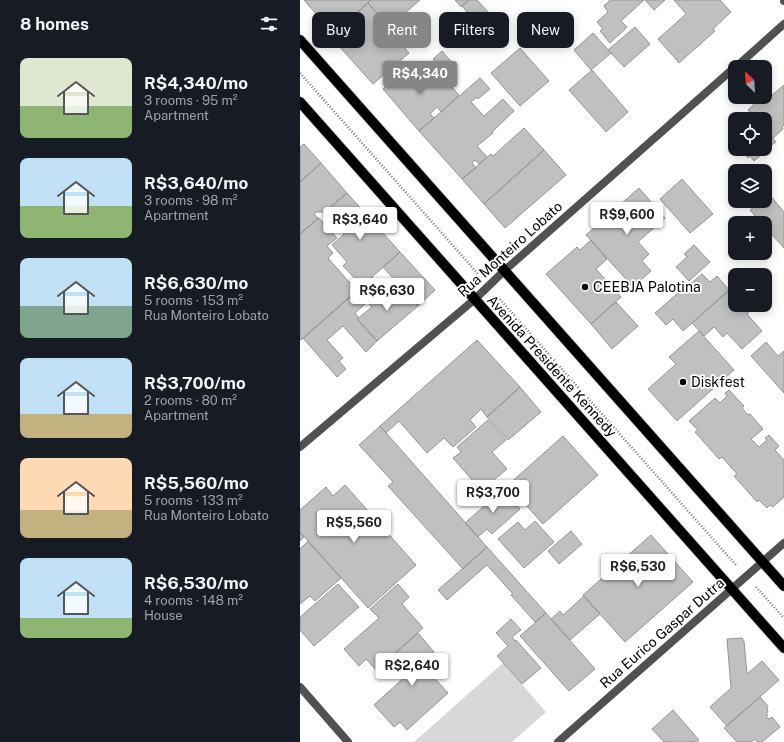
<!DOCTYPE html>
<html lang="en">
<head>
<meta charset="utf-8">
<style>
	body { margin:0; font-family:"Public Sans",sans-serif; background:#242831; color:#f1f3f6; height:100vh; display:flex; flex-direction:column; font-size:15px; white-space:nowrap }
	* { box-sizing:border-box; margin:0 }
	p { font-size:13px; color:#9ea1a6 }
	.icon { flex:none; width:22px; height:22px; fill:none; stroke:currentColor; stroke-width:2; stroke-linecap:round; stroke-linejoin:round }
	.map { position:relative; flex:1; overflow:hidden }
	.panel { display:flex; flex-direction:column; background:#171b24; width:300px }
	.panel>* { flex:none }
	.guide { position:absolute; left:12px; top:12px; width:380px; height:36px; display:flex; gap:8px }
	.needle { width:26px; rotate:335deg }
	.controls { position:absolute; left:428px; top:60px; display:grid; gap:8px }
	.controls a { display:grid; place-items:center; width:44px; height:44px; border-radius:8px; background:#171b24; box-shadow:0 2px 10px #0003; font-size:20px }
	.price { position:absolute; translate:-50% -34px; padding:0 9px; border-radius:4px; background:#fff; color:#222; font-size:13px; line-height:26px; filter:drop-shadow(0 1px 2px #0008) }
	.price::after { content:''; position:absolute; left:50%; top:24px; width:12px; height:9px; margin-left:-6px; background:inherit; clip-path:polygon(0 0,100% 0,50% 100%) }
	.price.on { background:#858687; color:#fff }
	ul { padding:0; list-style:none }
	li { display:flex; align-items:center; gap:12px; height:100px; padding:0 20px }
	li span { display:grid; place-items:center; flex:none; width:112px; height:80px; border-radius:8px; color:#555 }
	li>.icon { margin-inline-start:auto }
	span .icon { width:48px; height:48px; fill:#fffc; stroke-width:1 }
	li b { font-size:17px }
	h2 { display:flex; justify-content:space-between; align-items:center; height:48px; padding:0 20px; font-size:17px }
	.chip { padding:0 14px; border-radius:8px; background:#171b24; box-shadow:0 2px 10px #0003; font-size:14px; line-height:36px }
	.chip.on { background:#858687; color:#fff }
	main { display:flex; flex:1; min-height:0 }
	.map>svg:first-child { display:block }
	.green { fill:#d8d8d8 }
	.building { fill:#c0c0c0; stroke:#959595 }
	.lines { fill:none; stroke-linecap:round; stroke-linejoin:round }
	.primary-casing { stroke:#dbdbdb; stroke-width:12 }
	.path { stroke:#737373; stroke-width:2.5; stroke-dasharray:1 2; stroke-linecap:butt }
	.minor { stroke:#515151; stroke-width:8 }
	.primary { stroke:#000; stroke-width:10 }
	.poi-dot { fill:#000; stroke:#fff; stroke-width:1.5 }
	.labels { text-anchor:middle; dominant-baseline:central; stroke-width:3.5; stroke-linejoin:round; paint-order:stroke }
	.street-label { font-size:14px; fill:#000; stroke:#fff }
	.poi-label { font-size:14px; fill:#000; stroke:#fff; text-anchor:start }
</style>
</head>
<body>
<main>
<section class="panel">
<h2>8 homes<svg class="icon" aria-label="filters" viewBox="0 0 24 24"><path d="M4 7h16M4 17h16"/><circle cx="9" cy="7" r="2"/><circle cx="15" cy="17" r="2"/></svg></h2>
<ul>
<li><span style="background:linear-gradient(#dfe7d0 60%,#8fb573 0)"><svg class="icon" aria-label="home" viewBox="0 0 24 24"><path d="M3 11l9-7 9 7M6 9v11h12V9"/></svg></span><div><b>R$4,340/mo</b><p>3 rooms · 95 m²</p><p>Apartment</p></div></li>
<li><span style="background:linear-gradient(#bfe0f5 60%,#8fb573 0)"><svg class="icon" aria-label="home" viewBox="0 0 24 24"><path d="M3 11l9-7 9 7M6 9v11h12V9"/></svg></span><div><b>R$3,640/mo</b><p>3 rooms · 98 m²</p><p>Apartment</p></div></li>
<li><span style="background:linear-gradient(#bfe0f5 60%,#7fa58c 0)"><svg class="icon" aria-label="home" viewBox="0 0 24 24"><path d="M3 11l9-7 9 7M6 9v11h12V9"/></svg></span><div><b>R$6,630/mo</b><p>5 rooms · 153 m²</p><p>Rua Monteiro Lobato</p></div></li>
<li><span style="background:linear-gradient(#bfe0f5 70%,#c2b280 0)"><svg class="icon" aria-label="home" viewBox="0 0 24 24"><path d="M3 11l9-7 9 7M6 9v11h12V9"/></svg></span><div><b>R$3,700/mo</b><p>2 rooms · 80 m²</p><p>Apartment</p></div></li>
<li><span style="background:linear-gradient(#ffd9b3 65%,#c2b280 0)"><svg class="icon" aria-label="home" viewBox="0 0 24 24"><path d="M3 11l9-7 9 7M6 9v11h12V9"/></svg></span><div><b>R$5,560/mo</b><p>5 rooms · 133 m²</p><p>Rua Monteiro Lobato</p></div></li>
<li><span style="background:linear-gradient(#bfe0f5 75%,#8fb573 0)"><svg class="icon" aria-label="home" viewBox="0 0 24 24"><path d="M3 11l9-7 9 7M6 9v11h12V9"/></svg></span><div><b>R$6,530/mo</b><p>4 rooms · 148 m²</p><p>House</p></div></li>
</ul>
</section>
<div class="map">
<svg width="484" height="742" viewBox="0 0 484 742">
	<rect width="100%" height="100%" fill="#fff"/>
	<path class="green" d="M203,663L246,712L212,742H114Z"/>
	<path class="building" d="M4,0H71L33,34Z
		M71,0H120L89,27L68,3Z
		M155,0H169L161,7Z
		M169,0H177L191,15L179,26L162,6Z
		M310,0H344L321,21L327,27L310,43L300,31L303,29L297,22L308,12L304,6Z
		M345,0H365L354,10Z
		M374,0H420L431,12L413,29L415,31L379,63L358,39L386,14Z
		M68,3L89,27L92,25L107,42L103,46L109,53L73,84L30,36Z
		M335,27L350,44L324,67L308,50Z
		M293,33L311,53L291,70L274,50Z
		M220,48L249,81L220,106L191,73Z
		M142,51L155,66L146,74L133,59Z
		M112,63L121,74L126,69L136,81L142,76L159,95L141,112L137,107L130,114L134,118L119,131L83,89Z
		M292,70L328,112L306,132L269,90Z
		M180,78L190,89L178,99L177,97L171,102L184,116L203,99L214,111L192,132L193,133L177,146L187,157L179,164L175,160L172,163L176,168L162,179L119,131Z
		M484,85V125L482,127L483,129L473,138L465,129V119H456L448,110L462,97H465V94L468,91L472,95Z
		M450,113L456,119H439L444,118Z
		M435,123V136L428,128Z
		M224,128L244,150L184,204L162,179L191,154L193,156Z
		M465,129L476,142L467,148L465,150L466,151L454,161L450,156L448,158L440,149H465Z
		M4,144L21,163L0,182V147Z
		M244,150L266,175L205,228L184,204Z
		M21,163L47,193L25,212H16L14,214L18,218L0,234V182Z
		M382,179L413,214L390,233L360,199Z
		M339,188L365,218L338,242L349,254L342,261L351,271L333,287L286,235Z
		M47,193L100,252L62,286L43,266L47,262L32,245L44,234L25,212Z
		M469,194L484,212V248L465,227V223H461L450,210L461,201H465V197Z
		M19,218L37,238L27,246L33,253L28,258L57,291L1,340L0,339V234Z
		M291,240L307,259L296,269L321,297L291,324L246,274L277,247L280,250Z
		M394,245L410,262L389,281L376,267L387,257L384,254Z
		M100,252L135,290L118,306L83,267Z
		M402,274L410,282L417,276L429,290L383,331L373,319L366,325L355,313L378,293L379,294Z
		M72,277L82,289L55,313L59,318L57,319L77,341L66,352L43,326L27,340L43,358L39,361L46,369L37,377L3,338Z
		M97,283L118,306L77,341L57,319L72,307L68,303L78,294L81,297Z
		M432,288L435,291V305H447L451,310L447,314L462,331L442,349L427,333L423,337L414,327L404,336L392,323Z
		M316,302L338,326L312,349L291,324Z
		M399,331L434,370L377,421L348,389L376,364L369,357Z
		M177,340L220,387L187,417L181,409L170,420L176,427L153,447L144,438L127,453L99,421L86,433L80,426Z
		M466,342L478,356L484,351V393L451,356Z
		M220,387L241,412L208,440L187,417Z
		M429,390L444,406L442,408L448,415L450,414L463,429L451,439L459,447L467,440L465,438L469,435L479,446L475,450L484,460V497L473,507L470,505L467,508L459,500L457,502L434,476L437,474L422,457L419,459L395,432L398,430L389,421L415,398L420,403L427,396L425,393Z
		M188,420L206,440L192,452L207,469L189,484L187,481L179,488L153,458L161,452L157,447Z
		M80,426L187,547L163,569L88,486L93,482L59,445Z
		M263,436L298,475L243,524L208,485Z
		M45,485L116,565L68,608L0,532V510L26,487L33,496Z
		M203,489L220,509L192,534L187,529L178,537L165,523Z
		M235,521L254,542L224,568L198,539L218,522L225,530Z
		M271,531L282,544L259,564L248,551Z
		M0,532L4,537L0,541Z
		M351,535L393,582L325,642L283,595Z
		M8,541L41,578L15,601L10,596L0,604V549Z
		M187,547L246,613L235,622L211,595L213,594L187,565L147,600L138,590Z
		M38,584L59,607L14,646L0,630V617Z
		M98,584L109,597L102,604L123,628L76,670L66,659L59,666L44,649L79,618L70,609Z
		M284,596L300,614L270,640L251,619L260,611L263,615Z
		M246,613L295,669L269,691L220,636Z
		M211,619L221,630L212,637L215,641L216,640L241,668L222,684L197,656L208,646L196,633Z
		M118,633L134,652L121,663L148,693L107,730L100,722L94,727L74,705L107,675L91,657Z
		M442,638L444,641L447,674L462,661L479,680L427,726L410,707L431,688L427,639Z
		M460,697L468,706L467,708L468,712L466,714L468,715L466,717L469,719L472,717L480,727L462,742H457L455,739L451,742H437L424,728Z
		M373,710L399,740L396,742H364L352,729Z"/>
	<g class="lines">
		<g class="primary-casing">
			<path id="primary" d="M0,40L484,586
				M0,102L484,648"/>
		</g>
		<path class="path" d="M0,73L179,275
			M198,297L436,565
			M456,587L484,618"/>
		<path class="minor" d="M484,0V1
			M436,67L484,24
			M0,447L175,299L204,271L435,67
			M0,687L48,742
			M258,742L484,543"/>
		<use href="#primary" class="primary"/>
	</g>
	<g class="poi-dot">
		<circle cx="285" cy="287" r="4"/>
		<circle cx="383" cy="382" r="4"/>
	</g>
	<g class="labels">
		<g class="street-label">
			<text transform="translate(210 249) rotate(-42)">Rua Monteiro Lobato</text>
			<text transform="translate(252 366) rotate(48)">Avenida Presidente Kennedy</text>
			<text transform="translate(362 633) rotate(-41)">Rua Eurico Gaspar Dutra</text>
		</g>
		<g class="poi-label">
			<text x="293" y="287">CEEBJA Palotina</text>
			<text x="391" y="382">Diskfest</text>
		</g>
	</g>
</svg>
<div class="controls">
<a><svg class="needle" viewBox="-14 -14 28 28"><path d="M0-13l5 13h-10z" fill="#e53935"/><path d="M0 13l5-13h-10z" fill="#9ea1a6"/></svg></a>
<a><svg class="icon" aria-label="locate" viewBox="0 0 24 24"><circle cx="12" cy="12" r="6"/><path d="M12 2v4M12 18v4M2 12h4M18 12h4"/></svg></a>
<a><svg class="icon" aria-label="layers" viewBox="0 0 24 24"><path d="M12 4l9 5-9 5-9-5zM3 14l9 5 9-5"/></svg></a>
<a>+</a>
<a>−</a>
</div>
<b class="price on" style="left:120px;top:95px">R$4,340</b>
<b class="price" style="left:327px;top:236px">R$9,600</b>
<b class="price" style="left:60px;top:241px">R$3,640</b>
<b class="price" style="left:87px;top:312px">R$6,630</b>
<b class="price" style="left:193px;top:514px">R$3,700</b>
<b class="price" style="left:54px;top:544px">R$5,560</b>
<b class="price" style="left:338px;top:588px">R$6,530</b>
<b class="price" style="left:112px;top:687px">R$2,640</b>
<div class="guide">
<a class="chip">Buy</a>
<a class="chip on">Rent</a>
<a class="chip">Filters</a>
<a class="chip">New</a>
</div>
</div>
</main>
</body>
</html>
